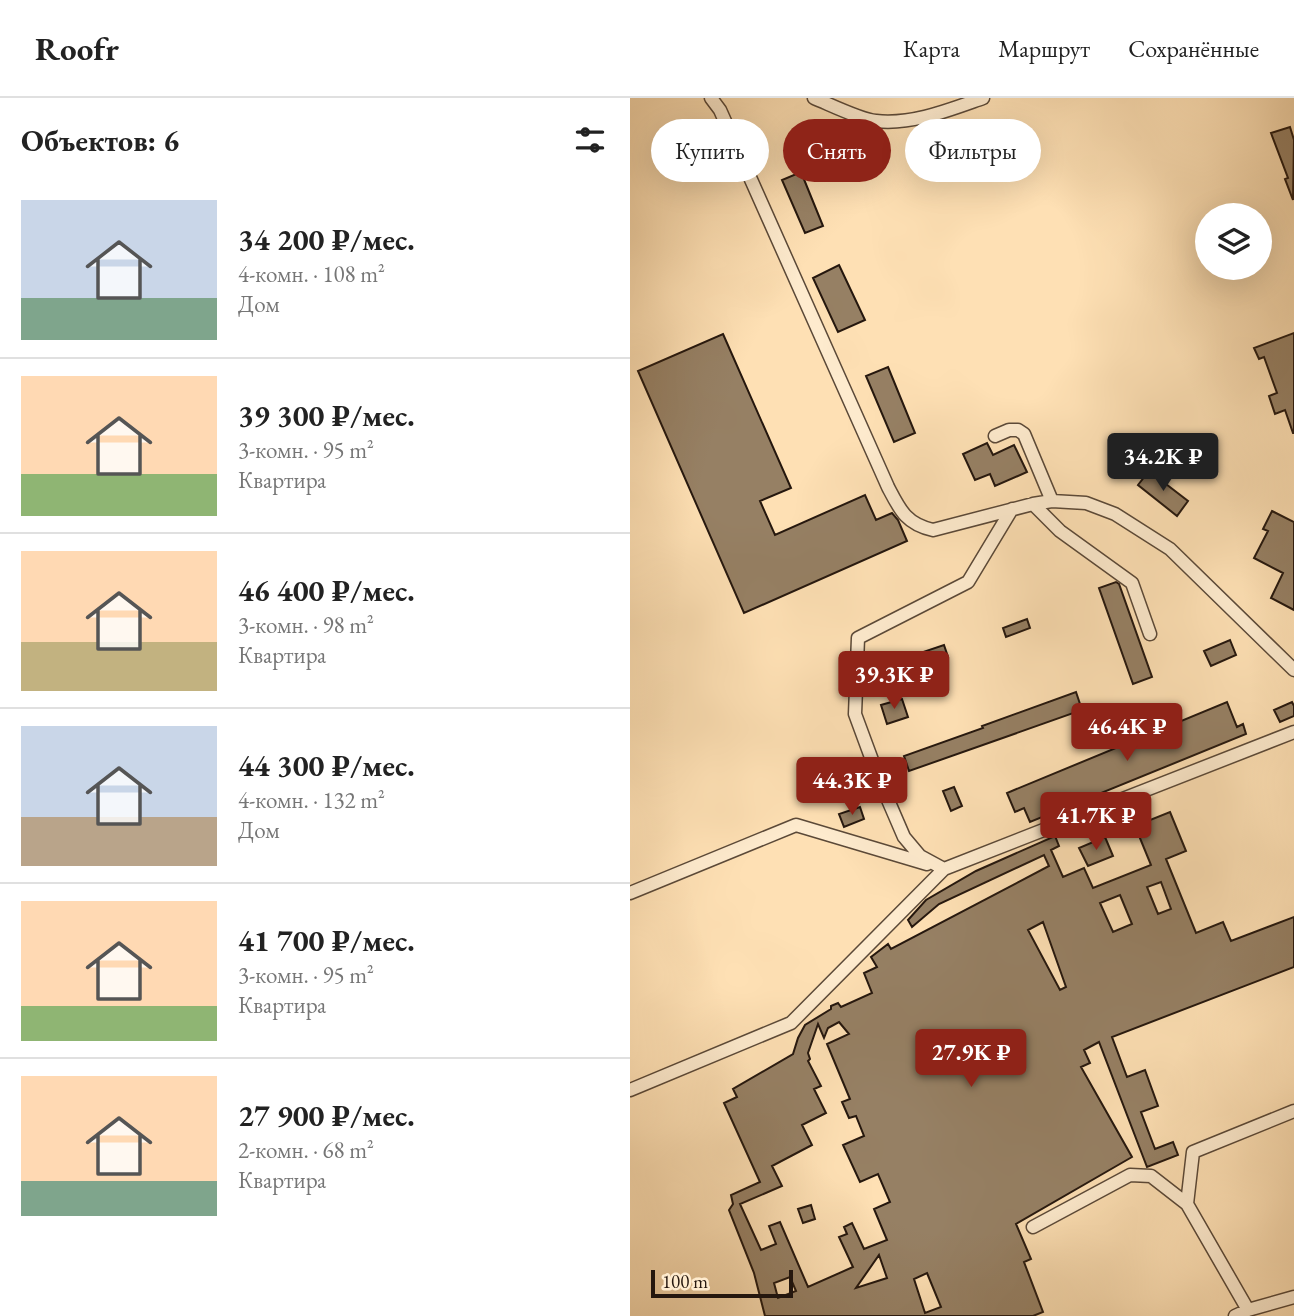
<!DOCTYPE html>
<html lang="ru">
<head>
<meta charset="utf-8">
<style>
	body { margin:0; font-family:"EB Garamond",serif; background:#f2f2f2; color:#222; height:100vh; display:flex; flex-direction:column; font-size:26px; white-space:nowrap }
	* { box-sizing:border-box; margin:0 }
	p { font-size:23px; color:#767676 }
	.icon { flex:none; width:38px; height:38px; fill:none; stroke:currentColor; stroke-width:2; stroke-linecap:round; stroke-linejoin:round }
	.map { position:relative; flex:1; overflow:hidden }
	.drawer { display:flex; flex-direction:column; background:#fff; width:630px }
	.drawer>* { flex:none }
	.hud { position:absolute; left:21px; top:21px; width:537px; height:63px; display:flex; gap:14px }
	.buttons { position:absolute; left:565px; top:105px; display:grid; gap:14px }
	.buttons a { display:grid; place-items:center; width:77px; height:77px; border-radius:50%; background:#fff; box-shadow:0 7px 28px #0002; font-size:35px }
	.scale { position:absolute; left:21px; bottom:18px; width:142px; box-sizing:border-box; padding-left:7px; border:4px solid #25170e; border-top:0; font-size:19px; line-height:24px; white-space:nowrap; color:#25170e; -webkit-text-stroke:5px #feebce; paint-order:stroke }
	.price { position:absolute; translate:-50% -60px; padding:0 16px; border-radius:7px; background:#8f2418; color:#fff; font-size:23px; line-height:46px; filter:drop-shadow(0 2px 4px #0008) }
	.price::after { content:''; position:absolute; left:50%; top:42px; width:21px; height:16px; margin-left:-10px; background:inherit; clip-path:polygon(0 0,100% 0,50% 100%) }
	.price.active { background:#222; color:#fff }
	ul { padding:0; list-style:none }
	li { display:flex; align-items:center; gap:21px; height:175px; padding:0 21px }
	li+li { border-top:2px solid #e0e0e0 }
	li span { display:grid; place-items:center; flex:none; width:196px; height:140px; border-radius:0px; color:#555 }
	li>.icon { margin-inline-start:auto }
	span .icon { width:84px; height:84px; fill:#fffc; stroke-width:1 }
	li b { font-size:30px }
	h2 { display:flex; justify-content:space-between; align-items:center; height:84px; padding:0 21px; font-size:30px }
	.tag { padding:0 24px; border-radius:32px; background:#fff; box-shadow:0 7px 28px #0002; font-size:24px; line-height:63px }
	.tag.active { background:#8f2418; color:#fff }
	header { display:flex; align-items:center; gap:42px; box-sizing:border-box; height:98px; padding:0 35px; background:#fff; border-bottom:2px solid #e0e0e0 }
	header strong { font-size:33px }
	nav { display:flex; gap:38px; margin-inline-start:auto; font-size:24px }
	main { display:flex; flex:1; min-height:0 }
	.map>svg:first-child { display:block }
	.building { fill:#968064; stroke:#25170e; stroke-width:2; fill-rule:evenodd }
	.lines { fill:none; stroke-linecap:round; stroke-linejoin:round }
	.minor-casing { stroke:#5b4938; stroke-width:15 }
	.minor { stroke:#feebce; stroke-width:12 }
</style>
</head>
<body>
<header>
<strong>Roofr</strong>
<nav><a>Карта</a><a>Маршрут</a><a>Сохранённые</a></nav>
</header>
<main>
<section class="drawer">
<h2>Объектов: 6<svg class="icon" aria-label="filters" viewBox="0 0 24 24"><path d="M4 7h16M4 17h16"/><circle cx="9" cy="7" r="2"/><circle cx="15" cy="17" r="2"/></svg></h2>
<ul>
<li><span style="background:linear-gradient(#c9d6e8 70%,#7fa58c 0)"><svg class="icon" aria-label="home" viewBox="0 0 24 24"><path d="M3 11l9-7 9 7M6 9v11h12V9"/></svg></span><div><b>34 200 ₽/мес.</b><p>4-комн. · 108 m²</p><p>Дом</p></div></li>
<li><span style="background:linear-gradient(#ffd9b3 70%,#8fb573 0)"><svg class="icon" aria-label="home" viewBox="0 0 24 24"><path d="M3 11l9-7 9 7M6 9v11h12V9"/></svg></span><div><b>39 300 ₽/мес.</b><p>3-комн. · 95 m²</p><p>Квартира</p></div></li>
<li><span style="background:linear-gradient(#ffd9b3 65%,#c2b280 0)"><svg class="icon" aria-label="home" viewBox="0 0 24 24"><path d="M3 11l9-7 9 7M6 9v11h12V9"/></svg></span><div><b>46 400 ₽/мес.</b><p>3-комн. · 98 m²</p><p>Квартира</p></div></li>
<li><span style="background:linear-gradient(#c9d6e8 65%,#b9a48a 0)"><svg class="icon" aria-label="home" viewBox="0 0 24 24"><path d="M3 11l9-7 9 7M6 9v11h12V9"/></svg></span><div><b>44 300 ₽/мес.</b><p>4-комн. · 132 m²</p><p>Дом</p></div></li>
<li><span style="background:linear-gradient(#ffd9b3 75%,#8fb573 0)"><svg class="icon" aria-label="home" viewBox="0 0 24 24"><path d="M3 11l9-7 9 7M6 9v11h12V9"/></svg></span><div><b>41 700 ₽/мес.</b><p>3-комн. · 95 m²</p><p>Квартира</p></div></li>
<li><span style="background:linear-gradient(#ffd9b3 75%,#7fa58c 0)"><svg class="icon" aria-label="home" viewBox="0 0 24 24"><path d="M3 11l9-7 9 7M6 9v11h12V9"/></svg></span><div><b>27 900 ₽/мес.</b><p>2-комн. · 68 m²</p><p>Квартира</p></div></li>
</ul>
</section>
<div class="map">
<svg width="664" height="1218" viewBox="0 0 664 1218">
	<rect width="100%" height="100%" fill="#fee0b4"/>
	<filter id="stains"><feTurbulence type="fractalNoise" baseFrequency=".00286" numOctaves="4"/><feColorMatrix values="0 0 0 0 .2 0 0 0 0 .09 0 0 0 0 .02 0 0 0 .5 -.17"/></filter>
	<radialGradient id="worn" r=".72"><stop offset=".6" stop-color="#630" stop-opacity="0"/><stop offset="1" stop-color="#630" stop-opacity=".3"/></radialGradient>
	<path class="building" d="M660,29L664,42L663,102L655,81L658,80L641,35Z
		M171,74L193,128L175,135L152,82Z
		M209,167L235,222L208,234L183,180Z
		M664,235V335H663L655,312L645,316L639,298L647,295L634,259L629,261L624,250Z
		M93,236L161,390L130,403L145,437L235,397L246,422L262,415L268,422L277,443L114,515L8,273Z
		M258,269L285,335L264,344L236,278Z
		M573,338L583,365L564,371L554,345Z
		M357,345L363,357L384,347L397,374L365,388L360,376L345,382L333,356Z
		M519,373L558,403L547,418L508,387Z
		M642,413L664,424V512L641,500L653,475L624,460L638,433L633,431Z
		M486,484L489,486L522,579L503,586L469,490Z
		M397,521L400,530L376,539L373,530Z
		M600,542L606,557L581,568L574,553Z
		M314,547L318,559L298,567L293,554Z
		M446,594L452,612L279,673L274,658L353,630L352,628Z
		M272,601L278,619L257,626L251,607Z
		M597,604L607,629L613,626L616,636L400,724L394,710L385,714L377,695Z
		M662,604L664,608V618L650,624L644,612Z
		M324,689L332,708L321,713L313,693Z
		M230,709L234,721L214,729L209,716Z
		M540,714L556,753L536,761L566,835L593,824L601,843L664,819V869L482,939L497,979L515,972L528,1008L511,1014L525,1051L543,1044L548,1057L517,1069L469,944L454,952L460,965L451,969L502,1059L386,1126L401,1161L394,1164L413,1214L403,1218H135L124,1175L99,1112L103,1106L101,1097L130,1084L94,1005L107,999L103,991L163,956L168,940L175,927L201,911V908L208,905L211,909L242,895L234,875L247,869L241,859L258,846L261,851L419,768L414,757L309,806L282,829L278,822L296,802L346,773L425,738L429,748L421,752L433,779L454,770L463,790L521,767L505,728ZM531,784L541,811L528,816L517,789ZM490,797L502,826L483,834L470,805ZM413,824L436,889L430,892L398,832ZM209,924L219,936L197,946L220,1001L212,1004L219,1020L226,1018L234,1038L213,1047L230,1084L248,1076L260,1104L244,1111L257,1142L234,1151L222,1125L214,1129L217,1136L209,1139L223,1169L178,1189L150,1124L139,1128L146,1146L131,1152L110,1106L152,1088L142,1068L182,1047L172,1027L196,1015L184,991L191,988L178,963L180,961L178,955L188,926L194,940L198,930ZM249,1157L257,1180L226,1190ZM297,1175L311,1209L295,1215L284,1181ZM160,1179L166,1193L148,1200L144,1185Z
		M475,739L483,758L458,768L449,750Z
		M181,1107L185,1121L173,1125L168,1111Z"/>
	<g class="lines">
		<g class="minor-casing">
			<path id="minor" d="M81,0L90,12L258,389C270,412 276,426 303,432L403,406L422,403L456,405L485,416L540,451L664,572
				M184,0C199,6 231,22 246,23C282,27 319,12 353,0
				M365,338L379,332H388L394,336L422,403
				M403,406L430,433L502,485L520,536
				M314,771L290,758L274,739L249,681L225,616L228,540L338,484L382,411
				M0,795L166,727L297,766
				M0,992L161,925L314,771L664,634
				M557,1106L563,1054L664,1013
				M403,1129L500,1077L521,1078L557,1106L618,1212
				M605,1218L618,1212L664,1199"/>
		</g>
		<use href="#minor" class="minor"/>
	</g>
	<rect width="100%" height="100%" filter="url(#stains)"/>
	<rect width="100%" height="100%" fill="url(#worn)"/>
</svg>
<div class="buttons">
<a><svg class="icon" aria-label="layers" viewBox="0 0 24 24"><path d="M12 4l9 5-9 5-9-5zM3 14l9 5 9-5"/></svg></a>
</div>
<div class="scale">100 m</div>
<b class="price active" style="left:533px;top:395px">34.2K ₽</b>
<b class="price" style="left:264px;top:613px">39.3K ₽</b>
<b class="price" style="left:497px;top:665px">46.4K ₽</b>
<b class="price" style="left:222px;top:719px">44.3K ₽</b>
<b class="price" style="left:466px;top:754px">41.7K ₽</b>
<b class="price" style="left:341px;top:991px">27.9K ₽</b>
<div class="hud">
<a class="tag">Купить</a>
<a class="tag active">Снять</a>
<a class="tag">Фильтры</a>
</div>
</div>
</main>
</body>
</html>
